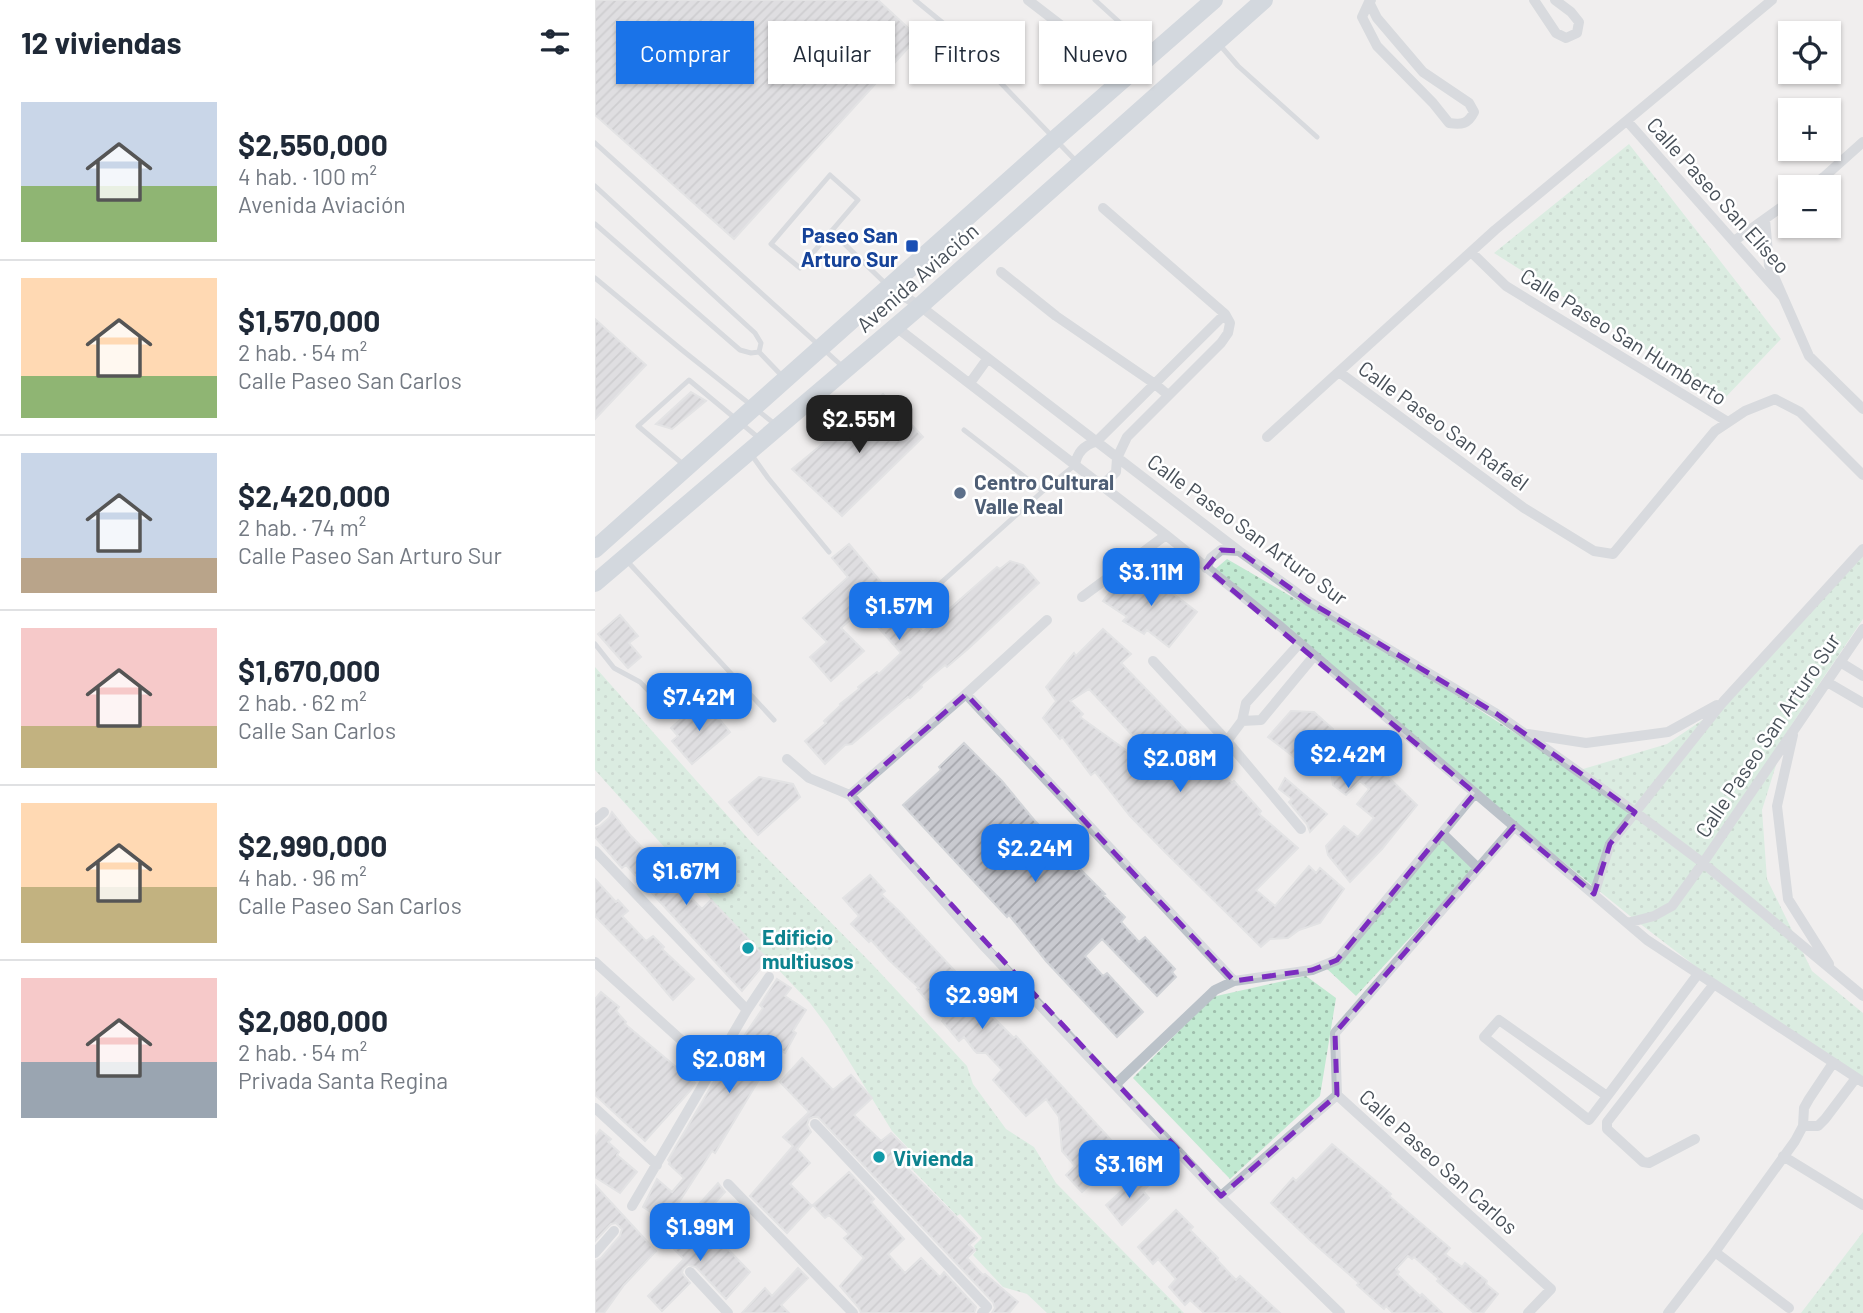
<!DOCTYPE html>
<html lang="es">
<head>
<meta charset="utf-8">
<style>
	body { margin:0; font-family:Barlow,sans-serif; background:#f2f2f3; color:#1f2937; height:100vh; display:flex; flex-direction:column; font-size:26px; white-space:nowrap }
	* { box-sizing:border-box; margin:0 }
	p { font-size:23px; color:#747a83 }
	.icon { flex:none; width:38px; height:38px; fill:none; stroke:currentColor; stroke-width:2; stroke-linecap:round; stroke-linejoin:round }
	.map { position:relative; flex:1; overflow:hidden }
	.panel { display:flex; flex-direction:column; background:#fff; width:595px }
	.panel>* { flex:none }
	.guide { position:absolute; left:21px; top:21px; width:665px; height:63px; display:flex; gap:14px }
	.buttons { position:absolute; left:1183px; top:21px; display:grid; gap:14px }
	.buttons a { display:grid; place-items:center; width:63px; height:63px; border-radius:0px; background:#fff; box-shadow:0 2px 5px #0004; font-size:35px }
	.price { position:absolute; translate:-50% -60px; padding:0 16px; border-radius:14px; background:#1a73e8; color:#fff; font-size:23px; line-height:46px; filter:drop-shadow(0 2px 4px #0008) }
	.price::after { content:''; position:absolute; left:50%; top:42px; width:21px; height:16px; margin-left:-10px; background:inherit; clip-path:polygon(0 0,100% 0,50% 100%) }
	.price.on { background:#222; color:#fff }
	ul { padding:0; list-style:none }
	li { display:flex; align-items:center; gap:21px; height:175px; padding:0 21px }
	li+li { border-top:2px solid #e0e1e3 }
	li span { display:grid; place-items:center; flex:none; width:196px; height:140px; border-radius:0px; color:#555 }
	li>.icon { margin-inline-start:auto }
	span .icon { width:84px; height:84px; fill:#fffc; stroke-width:1 }
	li b { font-size:30px }
	h2 { display:flex; justify-content:space-between; align-items:center; height:84px; padding:0 21px; font-size:30px }
	.tag { padding:0 24px; border-radius:0px; background:#fff; box-shadow:0 2px 5px #0004; font-size:24px; line-height:63px }
	.tag.on { background:#1a73e8; color:#fff }
	main { display:flex; flex:1; min-height:0 }
	.map>svg:first-child { display:block }
	.grass { fill:url(#grass-dots) }
	.building { fill:url(#building-hatch); stroke:#d2d4d8; stroke-width:2; fill-rule:evenodd }
	.lines { fill:none; stroke-linecap:round; stroke-linejoin:round }
	.service { stroke:#bbc2c9; stroke-width:5 }
	.minor { stroke:#bbc2c9; stroke-width:10 }
	.primary { stroke:#b0bcc9; stroke-width:18 }
	.marked { fill:none; stroke:#7b2cbf; stroke-width:5; stroke-dasharray:14 9; stroke-linejoin:round }
	.transit-dot { fill:#1a4fb4; stroke:#fff; stroke-width:2.5 }
	.service-dot { fill:#5c6f8a; stroke:#fff; stroke-width:2.5 }
	.culture-dot { fill:#0f9aa8; stroke:#fff; stroke-width:2.5 }
	.labels { text-anchor:middle; dominant-baseline:central; stroke-width:5; stroke-linejoin:round; paint-order:stroke }
	.street-label { font-size:21px; fill:#485059; stroke:#fff }
	.transit-label { font-size:21px; font-weight:bold; fill:#164399; stroke:#fff; text-anchor:end }
	.service-label { font-size:21px; font-weight:bold; fill:#4e5e75; stroke:#fff; text-anchor:start }
	.culture-label { font-size:21px; font-weight:bold; fill:#0d838f; stroke:#fff; text-anchor:start }
</style>
</head>
<body>
<main>
<section class="panel">
<h2>12 viviendas<svg class="icon" aria-label="filters" viewBox="0 0 24 24"><path d="M4 7h16M4 17h16"/><circle cx="9" cy="7" r="2"/><circle cx="15" cy="17" r="2"/></svg></h2>
<ul>
<li><span style="background:linear-gradient(#c9d6e8 60%,#8fb573 0)"><svg class="icon" aria-label="home" viewBox="0 0 24 24"><path d="M3 11l9-7 9 7M6 9v11h12V9"/></svg></span><div><b>$2,550,000</b><p>4 hab. · 100 m²</p><p>Avenida Aviación</p></div></li>
<li><span style="background:linear-gradient(#ffd9b3 70%,#8fb573 0)"><svg class="icon" aria-label="home" viewBox="0 0 24 24"><path d="M3 11l9-7 9 7M6 9v11h12V9"/></svg></span><div><b>$1,570,000</b><p>2 hab. · 54 m²</p><p>Calle Paseo San Carlos</p></div></li>
<li><span style="background:linear-gradient(#c9d6e8 75%,#b9a48a 0)"><svg class="icon" aria-label="home" viewBox="0 0 24 24"><path d="M3 11l9-7 9 7M6 9v11h12V9"/></svg></span><div><b>$2,420,000</b><p>2 hab. · 74 m²</p><p>Calle Paseo San Arturo Sur</p></div></li>
<li><span style="background:linear-gradient(#f6c9c9 70%,#c2b280 0)"><svg class="icon" aria-label="home" viewBox="0 0 24 24"><path d="M3 11l9-7 9 7M6 9v11h12V9"/></svg></span><div><b>$1,670,000</b><p>2 hab. · 62 m²</p><p>Calle San Carlos</p></div></li>
<li><span style="background:linear-gradient(#ffd9b3 60%,#c2b280 0)"><svg class="icon" aria-label="home" viewBox="0 0 24 24"><path d="M3 11l9-7 9 7M6 9v11h12V9"/></svg></span><div><b>$2,990,000</b><p>4 hab. · 96 m²</p><p>Calle Paseo San Carlos</p></div></li>
<li><span style="background:linear-gradient(#f6c9c9 60%,#9aa5b1 0)"><svg class="icon" aria-label="home" viewBox="0 0 24 24"><path d="M3 11l9-7 9 7M6 9v11h12V9"/></svg></span><div><b>$2,080,000</b><p>2 hab. · 54 m²</p><p>Privada Santa Regina</p></div></li>
</ul>
</section>
<div class="map">
<svg width="1268" height="1313" viewBox="0 0 1268 1313">
	<defs>
		<pattern id="grass-dots" width="8" height="8" patternUnits="userSpaceOnUse" patternTransform="scale(1.75)"><rect width="8" height="8" fill="#c1e9d1"/><path d="M2 2h.1M6 6h.1" fill="none" stroke="#9fbfad" stroke-width="1.8" stroke-linecap="round"/></pattern>
		<pattern id="building-hatch" width="6" height="6" patternUnits="userSpaceOnUse" patternTransform="scale(1.75)"><rect width="6" height="6" fill="#c9cad0"/><path d="M-1 1l2-2M0 6l6-6M5 7l2-2" fill="none" stroke="#a5a6ac"/></pattern>
	</defs>
	<rect width="100%" height="100%" fill="#f0eeee"/>
	<path class="grass" d="M1034,144L1186,339L1129,399L899,253Z
		M1268,555V619L1191,733L1167,810L1172,879L1217,971L1268,1013V1079L1104,969L1035,916L880,790L619,570L632,559C749,627 867,695 978,772L1072,744L1134,702Z
		M0,667L156,842L278,965L372,1066L378,1084L411,1129L439,1147L461,1183L589,1313H452L432,1294L408,1287L378,1255L381,1251L379,1246L387,1238L365,1214L362,1216L316,1168L313,1148L297,1131L233,1027L215,1003L114,897L0,770Z
		M848,837L880,867L761,996L730,967Z
		M711,976L741,998L725,1096L635,1179L538,1078L617,997Z
		M1268,1232V1313H1206Z"/>
	<path class="building" d="M0,0H283L323,37L139,239L0,115Z
		M0,319L51,365L0,419Z
		M96,392L111,401L77,429L61,424Z
		M288,394L328,437L247,516L197,469Z
		M254,544L328,632L402,567L405,569L415,561L428,565L444,583L374,648L352,667L350,665L326,685L327,687L315,698L313,697L257,744L250,745L230,764L210,741L231,723L229,721L246,705L245,704L264,689L263,687L282,672L284,674L306,653L282,626L284,624L270,607L246,628L269,651L236,681L215,657L232,642L208,618L253,577L237,558Z
		M554,575L602,612L574,647L552,630L549,634L528,621L532,617L508,601L520,586L525,585L528,578Z
		M25,615L43,636L34,643L46,657L33,668L3,634Z
		M508,629L536,654L526,663L606,746L637,783L639,781L666,811L664,814L703,848L661,890L680,906L714,866L721,873L725,868L749,889L725,923L704,930L693,938L675,939L666,947L570,852L535,816L500,772L496,775L467,737L465,739L448,718L461,701L451,687L479,653L481,656ZM494,689L569,769L564,774L485,717L488,714L475,701Z
		M111,703L135,732L97,764L77,741L83,736L76,728L98,708L101,711Z
		M696,711L719,712L738,729L730,738L753,753L759,745L782,770L784,768L822,805L787,849L755,882L733,855L731,846L749,826L763,837L779,818L762,804L774,789L765,781L751,795L738,785L736,771L739,764L721,748L708,764L673,737Z
		M369,743L407,781L440,821L470,851L465,855L481,871L484,868L510,894L508,895L530,917L526,922L544,942L550,937L580,969L577,972L581,977L562,996L507,939L490,956L508,976L512,973L548,1012L522,1037L451,961L414,915L412,917L308,805L346,770L344,767Z
		M164,777L198,784L205,797L163,835L134,802Z
		M690,778L732,814L715,832L712,824L694,802L697,799L684,789Z
		M17,812L36,836L107,909L116,900L171,958V962L147,991L31,865L27,868L0,837V828L5,826L14,818Z
		M275,875L290,891L286,894L305,912L400,1014L397,1016L419,1038L421,1036L528,1153L487,1192L471,1175L480,1166L467,1151L464,1117L451,1099L431,1116L398,1080L407,1070L391,1053H382L379,1050L369,1037L364,1041L347,1021L349,1019L322,989L324,988L294,960L276,940L274,942L256,924L264,916L248,898Z
		M0,879L21,902L23,900L33,911L27,916L51,941L58,936L69,947L67,949L99,979L78,1000L50,967L0,916Z
		M182,979L196,988L190,996L211,1010L198,1031L201,1033L190,1053L183,1048L120,1153L117,1151L71,1222L48,1207L62,1179L77,1192L89,1178L74,1164L75,1163L73,1160L124,1073L168,1008L165,1005Z
		M6,992L24,1007L21,1011L31,1022L30,1024L100,1083L95,1091L50,1141L0,1095V999Z
		M207,1058L238,1090L256,1075L277,1098L259,1115L286,1141L296,1133L312,1149L307,1153L314,1162L310,1166L382,1238L374,1245L380,1250L372,1258L388,1275L390,1274L423,1302L414,1313H397L400,1308L398,1302L223,1117H218L214,1119L212,1125L216,1132L202,1149L215,1163L195,1184L217,1206L192,1233L155,1196L198,1146L188,1137L214,1112L185,1082Z
		M5,1130L16,1139L13,1142L24,1152L22,1155L42,1172L25,1193L0,1177V1137Z
		M737,1144L782,1182L796,1194L794,1196L855,1248L850,1254L867,1267L870,1263L892,1281L891,1284L903,1294L888,1313H879L842,1281L844,1279L819,1257L817,1259L813,1256L801,1269L804,1272L802,1274L825,1296L827,1294L847,1313H798L791,1306L789,1309L762,1285L764,1283L716,1241L676,1203L698,1178L701,1181Z
		M254,1172L279,1199L276,1202L309,1239L293,1254L310,1273L326,1258L345,1277L349,1272L381,1307L379,1313H266L264,1308L245,1286L269,1258L249,1238L254,1234L234,1215L230,1218L218,1205Z
		M544,1175L553,1186L548,1191L554,1198L527,1225L511,1205Z
		M123,1183L130,1192L106,1218L98,1211Z
		M0,1185L61,1251L29,1285L9,1313H0V1261L6,1258L25,1236L27,1229L21,1223L16,1224L0,1241Z
		M581,1210L598,1227L595,1230L623,1258L622,1260L641,1280L645,1276L685,1313H609L595,1300L590,1305L574,1287L581,1279L563,1259L558,1264L543,1247Z
		M97,1212L155,1272L131,1299L101,1267L93,1265L88,1269L87,1273L95,1283L67,1311L53,1296L89,1259L73,1243L83,1230L82,1229Z
		M203,1268L213,1278L186,1305L194,1313H147L170,1288L177,1296Z"/>
	<g class="lines">
		<path class="service" d="M320,0L348,23L481,161
			M500,0L556,51
			M624,44L643,66L722,137
			M0,143L247,366
			M235,175L263,200L205,268L176,244Z
			M0,186L160,333L166,343L164,352
			M0,224L145,350L156,353L164,352
			M236,231L292,285
			M0,278L87,350L181,425
			M164,352L188,377
			M369,430L448,491
			M156,454L173,478L234,552
			M89,465L43,426L94,380L165,439
			M32,561L179,720
			M339,589L448,491L480,465
			M0,644L19,668L45,682L77,715"/>
		<path class="minor" d="M433,0L489,43L529,79
			M939,0L961,33L971,38L982,33L984,22L976,12L960,0
			M774,2L782,18L828,72L874,103L879,112C873,124 867,125 854,123L838,103L782,46L767,17L774,2L776,0
			M1032,121L1187,296
			M1215,187L1230,176L1268,142
			M1170,219L1174,265L1214,356L1268,409
			M1139,241L1195,201
			M876,252L911,286L1133,422
			M406,272L461,316L560,384L573,395
			M293,287L325,306L644,551L713,601L902,714L1040,812L1108,863L1268,996
			M301,327L571,535L686,627L1052,940L1268,1082
			M744,372L929,508L999,551L1018,554L1120,431L1150,411L1180,399L1205,412L1268,475
			M375,383L393,358
			M672,437L900,230L1177,0
			M480,465C482,453 489,445 501,442L630,314
			M504,485L514,479L521,472L522,458L532,437L626,343L633,333L635,323L630,314L508,208
			M611,568L616,558L626,550L644,551
			M487,597L571,535
			M558,661L632,741L706,829
			M1245,662L1268,676
			M1232,682L1268,703
			M371,694L639,981
			M647,721L666,720L719,656
			M933,734L991,743L1073,732L1122,705
			M1198,735L1182,806L1193,899L1234,964
			M632,741L647,721L651,703L704,644
			M192,759L214,778L255,795L387,944L628,1199L745,1313
			M255,795L371,694L452,620
			M0,820L9,812
			M919,827L740,1033L742,1095L956,1289L933,1313
			M847,833L883,868
			M0,851L152,1010
			M999,894L1015,844L1128,702L1268,549
			M1032,923L1059,916L1077,906L1108,863L1268,629
			M0,962L117,1068
			M521,1084L620,990L639,981L717,970L742,960L880,793
			M1012,1096L904,1020L889,1037L994,1120C1031,1072 1067,1022 1103,974
			M0,1108L62,1165
			M220,1124L392,1307L387,1313
			M1208,1126H1223L1230,1119L1261,1078
			M1100,1139L1054,1163L1048,1162L1012,1129V1122L1119,984
			M1188,1156L1268,1205
			M133,1184L258,1313
			M626,1196L742,1095
			M37,1206L152,1010L174,977
			M1120,1252L1194,1308
			M0,1253L19,1231
			M95,1272L133,1313
			M1073,1313L1120,1252L1200,1141L1208,1126L1209,1108L1214,1099L1238,1063"/>
		<path class="primary" d="M0,549L460,139L619,0
			M0,583L325,306L669,0"/>
	</g>
	<path d="M0 0H1268V1313H0ZM626,550L644,551L713,601L902,714L1040,812L1015,844L999,894L919,827L740,1033L742,1095L626,1196L255,795L371,694L639,981L717,970L742,960L880,793L611,568Z" fill="#f0eeee" fill-opacity=".55" fill-rule="evenodd"/>
	<path class="marked" d="M626,550L644,551L713,601L902,714L1040,812L1015,844L999,894L919,827L740,1033L742,1095L626,1196L255,795L371,694L639,981L717,970L742,960L880,793L611,568Z"/>
	<rect class="transit-dot" x="310" y="239" width="14" height="14" rx="3.5"/>
	<circle class="service-dot" cx="365" cy="493" r="7"/>
	<g class="culture-dot">
		<circle cx="153" cy="948" r="7"/>
		<circle cx="284" cy="1157" r="7"/>
	</g>
	<g class="labels">
		<g class="street-label">
			<text transform="translate(1124 195) rotate(48)">Calle Paseo San Elíseo</text>
			<text transform="translate(322 277) rotate(-41)">Avenida Aviación</text>
			<text transform="translate(1029 336) rotate(32)">Calle Paseo San Humberto</text>
			<text transform="translate(849 425) rotate(36)">Calle Paseo San Rafaél</text>
			<text transform="translate(653 529) rotate(36)">Calle Paseo San Arturo Sur</text>
			<text transform="translate(1172 735) rotate(-56)">Calle Paseo San Arturo Sur</text>
			<text transform="translate(844 1161) rotate(42)">Calle Paseo San Carlos</text>
		</g>
		<g class="transit-label">
			<text x="303" y="234">Paseo San<tspan x="303" dy="24">Arturo Sur</tspan></text>
		</g>
		<g class="service-label">
			<text x="379" y="481">Centro Cultural<tspan x="379" dy="24">Valle Real</tspan></text>
		</g>
		<g class="culture-label">
			<text x="167" y="936">Edificio<tspan x="167" dy="24">multiusos</tspan></text>
			<text x="298" y="1157">Vivienda</text>
		</g>
	</g>
</svg>
<div class="buttons">
<a><svg class="icon" aria-label="locate" viewBox="0 0 24 24"><circle cx="12" cy="12" r="6"/><path d="M12 2v4M12 18v4M2 12h4M18 12h4"/></svg></a>
<a>+</a>
<a>−</a>
</div>
<b class="price on" style="left:264px;top:455px">$2.55M</b>
<b class="price" style="left:556px;top:608px">$3.11M</b>
<b class="price" style="left:304px;top:642px">$1.57M</b>
<b class="price" style="left:104px;top:733px">$7.42M</b>
<b class="price" style="left:753px;top:790px">$2.42M</b>
<b class="price" style="left:585px;top:794px">$2.08M</b>
<b class="price" style="left:440px;top:884px">$2.24M</b>
<b class="price" style="left:91px;top:907px">$1.67M</b>
<b class="price" style="left:387px;top:1031px">$2.99M</b>
<b class="price" style="left:134px;top:1095px">$2.08M</b>
<b class="price" style="left:534px;top:1200px">$3.16M</b>
<b class="price" style="left:105px;top:1263px">$1.99M</b>
<div class="guide">
<a class="tag on">Comprar</a>
<a class="tag">Alquilar</a>
<a class="tag">Filtros</a>
<a class="tag">Nuevo</a>
</div>
</div>
</main>
</body>
</html>
